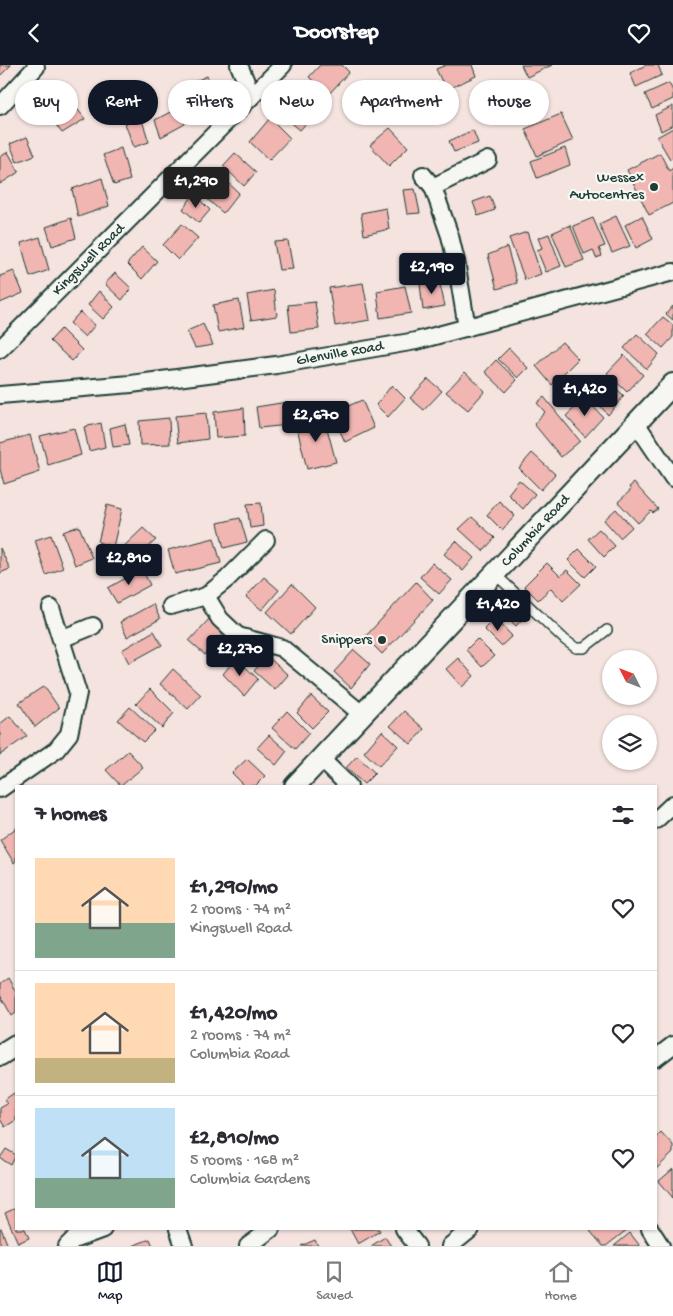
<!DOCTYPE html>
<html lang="en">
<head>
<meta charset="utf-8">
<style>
	body { margin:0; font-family:"Gochi Hand",sans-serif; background:#f2f2f3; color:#2b2b33; height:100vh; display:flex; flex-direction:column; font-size:19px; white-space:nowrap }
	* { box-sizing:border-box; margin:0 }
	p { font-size:16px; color:#7c7c81 }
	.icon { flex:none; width:28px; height:28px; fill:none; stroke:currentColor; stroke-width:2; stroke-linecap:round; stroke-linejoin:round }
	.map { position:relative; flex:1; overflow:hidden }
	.panel { position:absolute; left:15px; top:720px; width:642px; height:445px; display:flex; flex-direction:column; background:#fff; border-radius:0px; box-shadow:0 1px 4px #0004 }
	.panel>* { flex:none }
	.banner { position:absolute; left:15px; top:15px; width:644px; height:45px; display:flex; gap:10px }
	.needle { width:32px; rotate:312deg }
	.fabs { position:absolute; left:602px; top:585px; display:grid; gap:10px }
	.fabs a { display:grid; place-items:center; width:55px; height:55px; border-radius:50%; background:#fff; box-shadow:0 1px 4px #0004; font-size:25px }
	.price { position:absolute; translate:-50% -42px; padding:0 11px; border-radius:5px; background:#111827; color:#fff; font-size:16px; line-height:32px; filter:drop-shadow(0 1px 2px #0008) }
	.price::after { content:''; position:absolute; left:50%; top:30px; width:15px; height:11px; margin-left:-8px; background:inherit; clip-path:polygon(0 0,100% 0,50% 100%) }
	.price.on { background:#222; color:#fff }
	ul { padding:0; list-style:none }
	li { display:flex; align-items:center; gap:15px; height:125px; padding:0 20px }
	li+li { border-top:1px solid #e1e1e2 }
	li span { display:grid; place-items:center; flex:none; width:140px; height:100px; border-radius:0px; color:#555 }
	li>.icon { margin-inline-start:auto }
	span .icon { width:60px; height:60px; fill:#fffc; stroke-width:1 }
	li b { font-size:21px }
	h2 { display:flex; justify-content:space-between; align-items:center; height:60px; padding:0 20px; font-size:21px }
	.tag { padding:0 18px; border-radius:22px; background:#fff; box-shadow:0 1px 4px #0004; font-size:18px; line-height:45px }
	.tag.on { background:#111827; color:#fff }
	header { display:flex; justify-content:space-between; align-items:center; height:65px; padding:0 20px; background:#111827; color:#fff; font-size:22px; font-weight:700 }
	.tabs { display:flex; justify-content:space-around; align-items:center; height:70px; border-top:1px solid #e1e1e2; background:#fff; font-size:14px; color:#7c7c81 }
	.tabs a { display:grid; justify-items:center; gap:2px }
	.tabs .on { color:#111827 }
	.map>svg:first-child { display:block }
	.building { fill:#f1b6b2; stroke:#1f3d34 }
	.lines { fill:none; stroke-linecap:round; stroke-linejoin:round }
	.service-casing { stroke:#1f3d34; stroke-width:12 }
	.minor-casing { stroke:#1f3d34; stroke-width:20 }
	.tertiary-casing { stroke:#1f3d34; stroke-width:24 }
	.service { stroke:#f6f6f2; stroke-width:9 }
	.minor { stroke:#f6f6f2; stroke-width:16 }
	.tertiary { stroke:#f6f6f2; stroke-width:20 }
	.poi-dot { fill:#1f3d34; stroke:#f6f6f2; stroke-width:2 }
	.labels { text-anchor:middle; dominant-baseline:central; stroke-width:4.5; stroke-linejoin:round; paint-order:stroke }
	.poi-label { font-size:15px; fill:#1f3d34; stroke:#f6f6f2; text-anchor:end }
	.street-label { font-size:15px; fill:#1f3d34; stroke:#f6f6f2 }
</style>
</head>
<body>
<header><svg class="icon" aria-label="back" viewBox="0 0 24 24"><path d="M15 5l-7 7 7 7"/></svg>Doorstep<svg class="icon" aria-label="heart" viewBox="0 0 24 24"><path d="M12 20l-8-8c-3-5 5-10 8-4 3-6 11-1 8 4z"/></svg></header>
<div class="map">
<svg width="673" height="1181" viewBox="0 0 673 1181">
	<rect width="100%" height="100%" fill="#f4e3df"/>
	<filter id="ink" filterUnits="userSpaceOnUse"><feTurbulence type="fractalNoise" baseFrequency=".02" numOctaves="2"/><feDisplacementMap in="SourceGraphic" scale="10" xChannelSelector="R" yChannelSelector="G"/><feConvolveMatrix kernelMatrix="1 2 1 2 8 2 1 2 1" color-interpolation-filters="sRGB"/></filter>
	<g filter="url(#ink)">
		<path class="building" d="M0,0H11L0,11Z
			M320,0H342L349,7L328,30L309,12Z
			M446,0H472L476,11L446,25L436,4Z
			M521,0H552L527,12Z
			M646,0H658L662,10L636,22L630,8Z
			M207,11L216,29L190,41L182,22Z
			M669,18L673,26V34L652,44L645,29Z
			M525,19L539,32L530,45L515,31Z
			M302,22L323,40L300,65L276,45Z
			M72,37L85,54L62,68L50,52Z
			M673,41V60L661,66L655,50Z
			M178,43L185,59L161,72L155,55Z
			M561,49L573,75L537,91L525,64Z
			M141,52L149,77L134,82L125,59Z
			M270,53L290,73L269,95L250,77Z
			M390,63L408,82L389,101L370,80Z
			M673,63V93L670,94L657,72Z
			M473,65L478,78L454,87L449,76Z
			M27,72L35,90L17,97L10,79Z
			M121,83L130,115L114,120L103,90Z
			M565,83L570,100L537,113L531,96Z
			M8,87L19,107L0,119V92Z
			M235,88L256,107L244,121L223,101Z
			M660,88L669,106L673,103V138L649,150L627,105Z
			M102,113L109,141L78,152L72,124Z
			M223,113L239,128L223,148L206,133Z
			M415,124L420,148L407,149L403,125Z
			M194,129L210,145L199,158L183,144Z
			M490,131L495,145L478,151L473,137Z
			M386,143L389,164L364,170L361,148Z
			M616,151L630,181L612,188L599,159Z
			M642,151L653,174L636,183L625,160Z
			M71,153L76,173L52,181L46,162Z
			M593,153L605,181L599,183L602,191L596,193L593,185L584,189L573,161Z
			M182,159L198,173L178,195L163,180Z
			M570,160L584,195L566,202L552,168Z
			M527,167L541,209L525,215L509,173Z
			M549,169L561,201L546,207L537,185L542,183L538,173Z
			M40,172L49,205L30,212L21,178Z
			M288,176L293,204L279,205L274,177Z
			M142,182L157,196L142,214L127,199Z
			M507,182L517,218L497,224L488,190Z
			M14,206L23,228L0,238V211Z
			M115,208L131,223L122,235L105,219Z
			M439,215L445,241L423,245L420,219Z
			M363,218L370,255L335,261L329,223Z
			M405,221L411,248L380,253L377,226Z
			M274,225L277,251L251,255L247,230Z
			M99,226L114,242L103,254L88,240Z
			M239,235L244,262L218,267L213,240Z
			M315,237L319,264L291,267L288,240Z
			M673,241V255L666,249Z
			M80,247L95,260L85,272L70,258Z
			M663,252L673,260V272L663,283L647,269Z
			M203,259L213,280L195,283L187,266Z
			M61,264L82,285L72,296L50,276Z
			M637,269L659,289L647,304L624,283Z
			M562,277L578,294L552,320L536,301Z
			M509,283L528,303L518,313L498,294Z
			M624,290L643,310L627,327L607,308Z
			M496,295L517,315L506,327L485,307Z
			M465,307L485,326L468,345L446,327Z
			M605,312L624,331L608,350L589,328Z
			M428,314L442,326L424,345L410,333Z
			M392,320L405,333L388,352L376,340Z
			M544,332L580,376L561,392L534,359L545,347L537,338Z
			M585,333L603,352L585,372L566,351Z
			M362,335L374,363L345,377L332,348Z
			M287,337L289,360L259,363L256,342Z
			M244,343L245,371L216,373L214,347Z
			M206,348L208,374L178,378L175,351Z
			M324,352L336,397L307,404L296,359Z
			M169,353L170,379L140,380L139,356Z
			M101,358L105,382L89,386L84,362Z
			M125,359L129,380L113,382L110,363Z
			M74,363L81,390L48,400L40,371Z
			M30,370L40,407L4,419L0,404V378Z
			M532,388L555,409L541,425L519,403Z
			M519,415L535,429L523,444L508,429Z
			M634,418L658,444L653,448L651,446L638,458L618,437L631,425L629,422Z
			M499,436L515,451L502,465L487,450Z
			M261,438L263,461L250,463L247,439Z
			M107,440L122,444L113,482L98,477Z
			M616,444L632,462L620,473L604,455Z
			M472,452L495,473L483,486L459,464Z
			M240,453L247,477L224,483L218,458Z
			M79,461L92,493L75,500L63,467Z
			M143,463L156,475L126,501L116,489Z
			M599,464L615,481L604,492L588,474Z
			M51,470L63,503L46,510L35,475Z
			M214,473L221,498L175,509L168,485Z
			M456,476L474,493L463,506L444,489Z
			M0,483L10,504L0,508Z
			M579,484L596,501L585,512L568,495Z
			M432,498L452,515L439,529L420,512Z
			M547,498L560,511L567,505L581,519L563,536L551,523L538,535L524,521Z
			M142,504L150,520L117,538L108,523Z
			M264,512L279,525L262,545L246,532Z
			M416,517L433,535L382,589L365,572Z
			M292,519L315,542L291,569L267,547Z
			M509,533L526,550L516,561L498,544Z
			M153,539L160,554L127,572L120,557Z
			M210,553L224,568L205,590L189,576Z
			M495,553L512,571L501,581L484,564Z
			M154,566L162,580L129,598L122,585Z
			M477,574L494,591L482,602L466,585Z
			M354,585L370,599L351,623L334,607Z
			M267,591L288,610L275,625L254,606Z
			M236,593L258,614L244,631L223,609Z
			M458,593L474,611L462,622L446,604Z
			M173,604L201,630L188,644L160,619Z
			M44,621L59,643L35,662L19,638Z
			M150,624L174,648L162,663L136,639Z
			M311,631L328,647L312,663L297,648Z
			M130,642L155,665L143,677L118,655Z
			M287,646L309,668L295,684L272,663Z
			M404,646L424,664L411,679L390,661Z
			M10,651L27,671L0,690V659Z
			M382,666L398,681L379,701L364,687Z
			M269,670L287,686L276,700L257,683Z
			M128,686L143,702L121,721L106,705Z
			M357,691L375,708L364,719L346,703Z
			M247,694L265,711L255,721H245L232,708Z
			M16,763V796L14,798L0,775Z
			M8,913L16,927V948L12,951L0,930V919Z
			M14,1028L16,1031V1055L5,1062L0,1054V1043L7,1039L4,1035Z
			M661,1067L673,1080V1088L656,1104V1072Z
			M6,1084L16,1090L11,1100L0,1093Z
			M673,1104V1133L659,1116Z
			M16,1143V1164H25L29,1173L18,1178L5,1148Z
			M0,1163H1L8,1181H0Z
			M350,1164H379L380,1166L358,1179Z
			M593,1164H628L606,1181H603L590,1166Z
			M630,1168L640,1181H614Z
			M385,1172L391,1181H371Z
			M150,1174L153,1181H132Z
			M315,1175L318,1181H301Z"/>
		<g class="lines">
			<g class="service-casing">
				<path id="service" d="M495,509L565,575L576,583H584L607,565"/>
			</g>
			<g class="minor-casing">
				<path id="minor" d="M239,0L252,31
					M0,41L36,2
					M423,110L433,122L450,171L456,196L467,263
					M433,122L488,95
					M0,284L283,0
					M0,330L131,319L276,300L416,276L673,207
					M636,358L673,413
					M266,475L227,514L206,531L220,554L238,571L282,583L363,650
					M171,541L206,531
					M61,574L93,561
					M321,694L349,721
					M0,724L56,685L69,669L78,628L51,543
					M656,755L673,739
					M656,993L673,980
					M178,1164L184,1181
					M404,1164L417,1181
					M650,1164L661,1181
					M67,1181L73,1175L103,1164
					M248,1181L271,1164
					M450,1181L471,1164"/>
			</g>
			<g class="tertiary-casing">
				<path id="tertiary" d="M295,721L673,319
					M0,990L16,980"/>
			</g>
			<use href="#service" class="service"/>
			<use href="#minor" class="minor"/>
			<use href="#tertiary" class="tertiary"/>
		</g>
	</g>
	<g class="poi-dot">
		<circle cx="654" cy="122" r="5"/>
		<circle cx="382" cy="575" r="5"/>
	</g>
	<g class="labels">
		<g class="poi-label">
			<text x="644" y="113">Wessex<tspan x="644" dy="17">Autocentres</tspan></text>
			<text x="372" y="575">Snippers</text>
		</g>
		<g class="street-label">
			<text transform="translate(89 195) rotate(-45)">Kingswell Road</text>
			<text transform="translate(340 289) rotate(-10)">Glenville Road</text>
			<text transform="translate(536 466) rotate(-47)">Columbia Road</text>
		</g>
	</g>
</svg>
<div class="fabs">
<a><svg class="needle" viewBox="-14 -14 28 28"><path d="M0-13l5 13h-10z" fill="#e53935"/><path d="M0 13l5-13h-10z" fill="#7c7c81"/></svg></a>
<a><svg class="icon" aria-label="layers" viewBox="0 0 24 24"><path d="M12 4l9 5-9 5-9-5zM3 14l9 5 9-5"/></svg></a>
</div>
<b class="price on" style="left:196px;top:144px">£1,290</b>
<b class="price" style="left:432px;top:230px">£2,190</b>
<b class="price" style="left:585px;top:352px">£1,420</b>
<b class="price" style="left:316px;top:378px">£2,670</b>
<b class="price" style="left:129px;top:521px">£2,810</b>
<b class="price" style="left:498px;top:567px">£1,420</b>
<b class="price" style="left:240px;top:612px">£2,270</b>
<div class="banner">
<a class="tag">Buy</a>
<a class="tag on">Rent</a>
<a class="tag">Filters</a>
<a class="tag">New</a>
<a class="tag">Apartment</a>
<a class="tag">House</a>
</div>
<section class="panel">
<h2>7 homes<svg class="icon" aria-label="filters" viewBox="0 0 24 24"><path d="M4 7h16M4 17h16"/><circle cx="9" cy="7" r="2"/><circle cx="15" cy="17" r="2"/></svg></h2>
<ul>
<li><span style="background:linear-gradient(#ffd9b3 65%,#7fa58c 0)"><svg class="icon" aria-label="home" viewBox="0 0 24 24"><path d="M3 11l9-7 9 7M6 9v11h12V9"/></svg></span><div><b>£1,290/mo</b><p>2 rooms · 74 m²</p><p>Kingswell Road</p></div><svg class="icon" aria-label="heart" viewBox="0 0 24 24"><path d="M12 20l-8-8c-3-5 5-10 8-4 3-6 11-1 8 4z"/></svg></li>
<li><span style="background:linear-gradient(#ffd9b3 75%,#c2b280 0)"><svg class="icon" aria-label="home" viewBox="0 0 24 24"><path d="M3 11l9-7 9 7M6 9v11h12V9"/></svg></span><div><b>£1,420/mo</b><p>2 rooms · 74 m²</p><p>Columbia Road</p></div><svg class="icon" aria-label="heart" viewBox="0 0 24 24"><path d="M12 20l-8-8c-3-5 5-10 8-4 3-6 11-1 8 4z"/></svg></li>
<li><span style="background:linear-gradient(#bfe0f5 70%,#7fa58c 0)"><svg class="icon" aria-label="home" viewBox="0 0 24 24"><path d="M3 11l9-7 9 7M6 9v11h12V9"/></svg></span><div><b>£2,810/mo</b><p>5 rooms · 168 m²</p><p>Columbia Gardens</p></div><svg class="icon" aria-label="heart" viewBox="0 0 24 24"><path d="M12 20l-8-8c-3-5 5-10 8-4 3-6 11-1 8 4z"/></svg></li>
</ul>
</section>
</div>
<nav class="tabs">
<a class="on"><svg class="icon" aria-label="map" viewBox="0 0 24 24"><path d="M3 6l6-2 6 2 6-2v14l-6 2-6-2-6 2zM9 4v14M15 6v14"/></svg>Map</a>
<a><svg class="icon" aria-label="saved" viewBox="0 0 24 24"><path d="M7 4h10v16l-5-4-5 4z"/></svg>Saved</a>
<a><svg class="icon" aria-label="home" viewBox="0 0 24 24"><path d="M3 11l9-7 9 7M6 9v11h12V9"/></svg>Home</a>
</nav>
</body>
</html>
